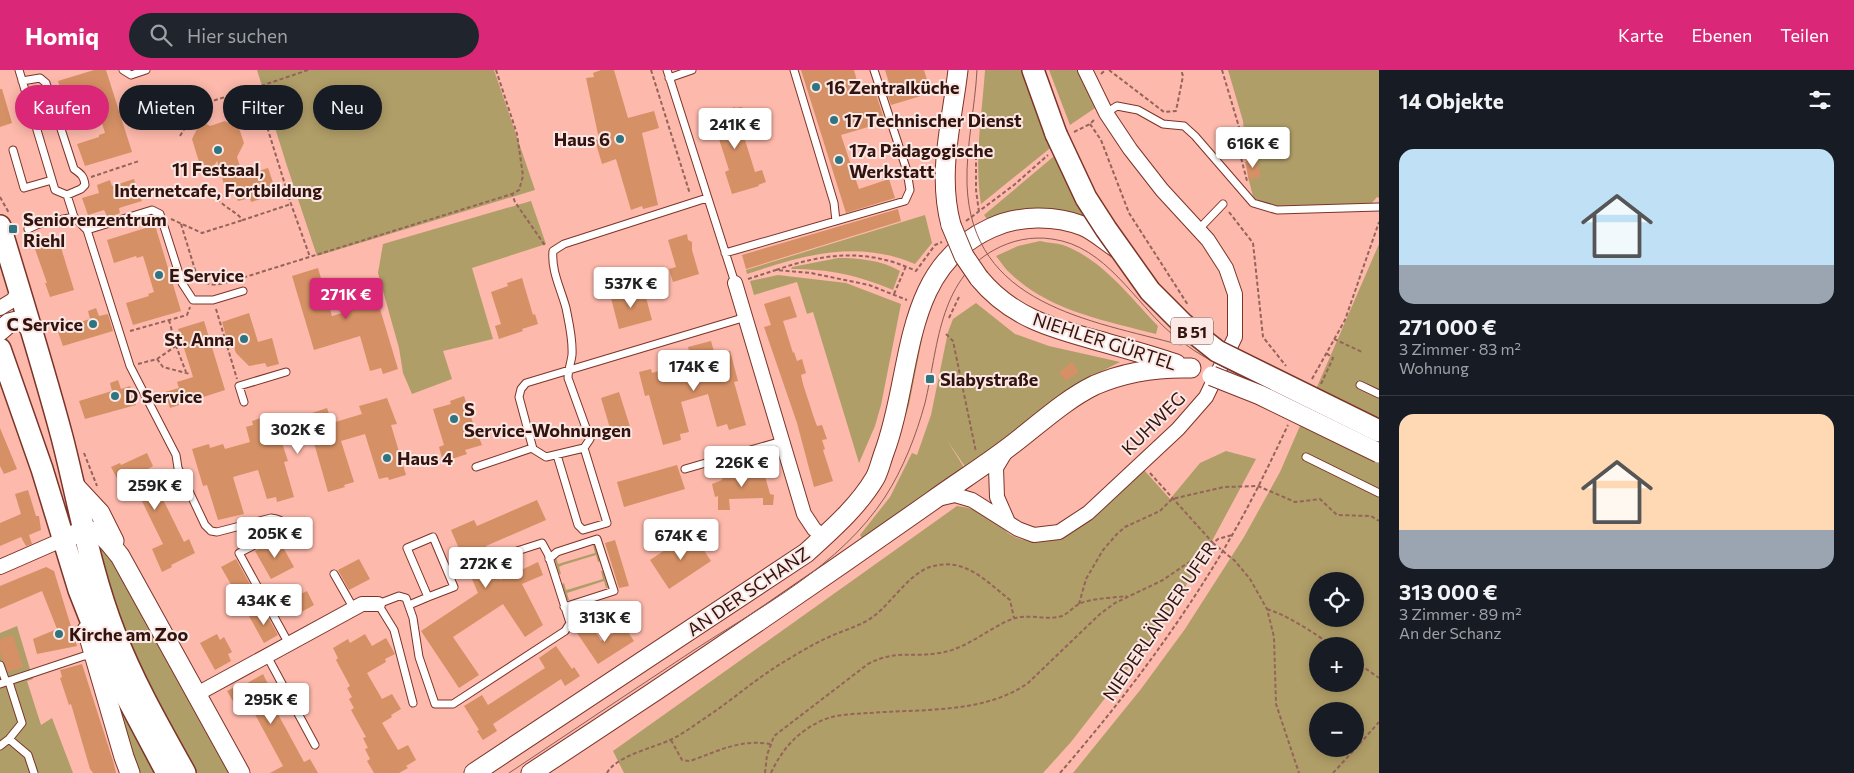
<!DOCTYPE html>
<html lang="de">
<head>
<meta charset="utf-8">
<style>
	body { margin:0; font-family:Commissioner,sans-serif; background:#20242c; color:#f1f3f6; height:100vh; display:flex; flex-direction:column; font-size:19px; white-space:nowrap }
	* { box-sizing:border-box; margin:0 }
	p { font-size:16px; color:#9ea1a6 }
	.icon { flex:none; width:28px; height:28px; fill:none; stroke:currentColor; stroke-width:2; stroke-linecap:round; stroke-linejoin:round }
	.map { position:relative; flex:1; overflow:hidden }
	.details { display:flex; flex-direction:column; background:#171b24; width:475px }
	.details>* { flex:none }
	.guide { position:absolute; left:15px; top:15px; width:475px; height:45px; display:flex; gap:10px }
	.buttons { position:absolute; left:1309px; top:502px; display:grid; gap:10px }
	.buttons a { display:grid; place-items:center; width:55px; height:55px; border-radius:50%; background:#171b24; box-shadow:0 2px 12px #0003; font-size:25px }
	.price { position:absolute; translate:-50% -42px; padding:0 11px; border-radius:5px; background:#fff; color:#222; font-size:16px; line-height:32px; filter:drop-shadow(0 1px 2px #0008) }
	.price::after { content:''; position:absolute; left:50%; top:30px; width:15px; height:11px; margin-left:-8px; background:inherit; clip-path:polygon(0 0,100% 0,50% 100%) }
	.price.current { background:#db2777; color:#fff }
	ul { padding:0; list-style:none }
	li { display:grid; align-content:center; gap:10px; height:265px; padding:0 20px }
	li+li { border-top:1px solid #363941 }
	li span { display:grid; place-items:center; height:155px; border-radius:15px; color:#555 }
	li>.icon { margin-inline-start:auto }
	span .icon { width:90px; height:90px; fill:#fffc; stroke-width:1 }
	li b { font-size:21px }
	h2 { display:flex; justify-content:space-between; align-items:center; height:60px; padding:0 20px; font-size:21px }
	.pill { padding:0 18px; border-radius:22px; background:#171b24; box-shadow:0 2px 12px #0003; font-size:18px; line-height:45px }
	.pill.current { background:#db2777; color:#fff }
	header { display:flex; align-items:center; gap:30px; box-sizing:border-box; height:70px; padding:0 25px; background:#db2777; color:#fff }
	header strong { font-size:24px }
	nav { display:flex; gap:28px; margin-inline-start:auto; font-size:18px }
	.search { width:350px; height:45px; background:#20242c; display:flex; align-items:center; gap:12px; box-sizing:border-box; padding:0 18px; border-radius:28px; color:#9ea1a6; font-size:19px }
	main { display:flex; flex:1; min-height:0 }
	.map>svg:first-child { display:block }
	.green { fill:#b09e68; fill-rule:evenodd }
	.building { fill:#d69065 }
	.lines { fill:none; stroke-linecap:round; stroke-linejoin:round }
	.lane-casing { stroke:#7c3428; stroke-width:9 }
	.street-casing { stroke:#7c3428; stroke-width:16 }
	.secondary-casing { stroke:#7c3428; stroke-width:21 }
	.primary-casing { stroke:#7c3428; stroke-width:24 }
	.path { stroke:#94635a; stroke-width:2; stroke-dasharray:4 2.5; stroke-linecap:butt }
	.lane { stroke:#fff; stroke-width:7 }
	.street { stroke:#fff; stroke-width:14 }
	.secondary { stroke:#fff; stroke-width:19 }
	.primary { stroke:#fff; stroke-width:21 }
	.tram { stroke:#8c5c53; stroke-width:1 }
	.secondary-bridge-casing { stroke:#7c3428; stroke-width:21; stroke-linecap:butt }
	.primary-bridge-casing { stroke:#7c3428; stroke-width:24; stroke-linecap:butt }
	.secondary-bridge { stroke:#fff; stroke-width:19 }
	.primary-bridge { stroke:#fff; stroke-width:21 }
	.poi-dot { fill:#2e7481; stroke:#fbe8e5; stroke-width:2 }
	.labels { text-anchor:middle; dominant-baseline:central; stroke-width:4; stroke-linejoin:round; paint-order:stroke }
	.shield { fill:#fbe8e5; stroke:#6e534e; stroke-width:1 }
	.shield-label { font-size:16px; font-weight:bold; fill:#32130e }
	.poi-label { font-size:18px; font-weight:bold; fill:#32130e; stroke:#fbe8e5; text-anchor:start }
	.street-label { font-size:18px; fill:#32130e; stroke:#fbe8e5 }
</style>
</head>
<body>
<header>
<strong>Homiq</strong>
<div class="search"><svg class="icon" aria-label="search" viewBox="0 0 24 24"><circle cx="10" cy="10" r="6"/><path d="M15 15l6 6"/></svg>Hier suchen</div>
<nav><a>Karte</a><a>Ebenen</a><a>Teilen</a></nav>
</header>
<main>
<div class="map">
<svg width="1379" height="703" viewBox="0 0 1379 703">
	<rect width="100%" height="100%" fill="#fdb9ab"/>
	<path class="green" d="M257,0H494L535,120L317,186L286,93Z
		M985,0H1028L1054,75L981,134C974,90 982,44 985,0Z
		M1049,0H1077L1095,38L1070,55Z
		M1228,0H1379V128L1377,127L1371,134L1277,136L1254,130L1248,107L1243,51Z
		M1059,82L1088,148C1051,138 1023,134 987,149L984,145Z
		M531,131L546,174L472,198L493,269L443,281L452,309L412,324L403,303L399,278L378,203L383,174Z
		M925,145L932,173L915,194C857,169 804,185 747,204L746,200Z
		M1040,171C1048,173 1056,173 1063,175C1102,189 1130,227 1158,256L1156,264C1106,251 1050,241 1011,204C1005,199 1001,192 996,186L1018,176Z
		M1379,174V703H1073L1141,619L1185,559L1244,467L1280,402ZM1318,511H1355V549H1318ZM1318,576H1355V614H1318ZM1318,641H1355V679H1318Z
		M838,188C859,188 881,190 900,201L893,220C857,205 830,199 791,199L792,197Z
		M778,205L846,213L901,234L881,335L875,356L859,393L813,242L807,244L797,212L754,225L750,211Z
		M976,233L1015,264L1049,276L1120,292L1086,309L1037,348L966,398L947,370L965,399L863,470L860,465L890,427L912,383L917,385L931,345L948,262L953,249Z
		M917,263L923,264L909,335L894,382L890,380Z
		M1226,381L1256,389L1198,497L1151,569L1071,672L1043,703H624L613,681L957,436C972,438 985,442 997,452C1001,455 1004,460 1008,463C1023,474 1044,472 1061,468L1144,400L1170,429L1200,393Z
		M95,472L99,473L111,489L233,703H193L124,572Z
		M593,475H595L600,491L598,492L596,485L563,495L559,497L561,504H559L554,488L556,487L558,494L595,483Z
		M601,501H603L608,518H606L604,511L567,523L569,530H567L562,514L564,513L566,520L570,519L603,509Z
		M17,556L33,609L27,611L41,655L52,648L73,703H0V563Z
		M104,596L159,703H133Z"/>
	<path class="building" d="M94,0H106L132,82L85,96L77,74L99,67V65L105,63L94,28L88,30L87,27L65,34L58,11Z
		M601,0H614L628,48L654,41L659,58L642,63L658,135L643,139L642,136L631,140L616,89L602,94L595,70L599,69L586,8L594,7L593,3Z
		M801,0H854L861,25L875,21L885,52L841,65L859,119L889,109L895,128L846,143Z
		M885,0H924L931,23L891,35L885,18L890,16Z
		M0,19H2L12,53L0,57Z
		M735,37V38L742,37L746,49L739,51L755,102L762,100L766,112L758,115L759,116L732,124L725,102L729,100L718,66L714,68L708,45Z
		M201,51L210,56L225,51L239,58L244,73L237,87L243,106L268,98L277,124L251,132L250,128L238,131L235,122L227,124L217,91L212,99L199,92L192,69Z
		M1256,89L1261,106L1249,110L1245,92Z
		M134,109L142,131L119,138L120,143L108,148L104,140L88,145L82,128L99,123L97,115L110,110L112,116Z
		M898,139L901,151L746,199L742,185Z
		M155,155L181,241L133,255L126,233L149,226L148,224L154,222L143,186L137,188L136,186L114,193L107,170Z
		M687,164L688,170L692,172V180L699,204L673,212L669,199L676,197L668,170Z
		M59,171L74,220L50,227L45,213H47L35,179Z
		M318,198L332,246L352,240L346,220L372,212L398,299L383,304L381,298L370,301L360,266L314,280L292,206Z
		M522,208L533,245L535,244L538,254L522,259L523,261L499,269L495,256L501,254L491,222L508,216L507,213Z
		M644,220L652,250L619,259L611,228Z
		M790,226L797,247L783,251L793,283L794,282L797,291L802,289L806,303L801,305L803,314L814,348L817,356L822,355L827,369L822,370L825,379L823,380L833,411L814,417L797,353L764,257L771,255L764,234Z
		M96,238L99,246L108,244L113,261L63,276L57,259L90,249L88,241Z
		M249,243L258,272L272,268L279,294L267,297L265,293L249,296L236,283L230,265L226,266L222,252Z
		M204,251L225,320L170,338L165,322L179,318L177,312L193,307L178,259Z
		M711,271L715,285L730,281L738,311L734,312L746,355L729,360L727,354L717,357L708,324L681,332L689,362L680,364L681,370L663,375L649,325L645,326L639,302L651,299L652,303L668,298L670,305L694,299L688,277Z
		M1072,292L1079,302L1066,311L1059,302Z
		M118,310L121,319L130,316L136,335L85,349L79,331L112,321L110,313Z
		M619,322L632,363L613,368L601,328Z
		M464,326L477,365H478L482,375L465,380L467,384L443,392L439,377L444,375L433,339L451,334L450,331Z
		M387,328L397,354L391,355L406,405L389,410L388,407L379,409L365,364L341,371L354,412L344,415L345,417L328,422L314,373L308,375L305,363L281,370L288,391L284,392L294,427L277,432L276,427L267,429L258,400L233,407L244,444L218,450L207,415L203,416L192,379L209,374L210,378L223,374L225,379L250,372L246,357L253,355L252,351L264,347L265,351L272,349L276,362L302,355L300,347L327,338L332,353L362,344L359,336Z
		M0,358L17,399L4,404L0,396Z
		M147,383L153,396L148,399L184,472L189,469L195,483L171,495L172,497L162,502L152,479L163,474L133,413L122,418L111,397L120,393L121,395Z
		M677,395L685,419L624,437L617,412Z
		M763,399L770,424L774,425L773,435H763V428L729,429L730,440H718V426L715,427L712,414L722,410L725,401Z
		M28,420L36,446H39L41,460L29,465L32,474L26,476L21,467L0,476V453L21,444L15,424Z
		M537,430L546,450L486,476L500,510L538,492L543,505L522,514L543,555L525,567L503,534L453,567L479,605L459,618L421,561L478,523L451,460L474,450L477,456Z
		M692,462L711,491L669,519L650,490Z
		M279,470L294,497L271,509L255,481L274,471Z
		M615,470L629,516L619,518L605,473Z
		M236,489L251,516L237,525L221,497Z
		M359,489L370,509L349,520L338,500Z
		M46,497L54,501L77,576L37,584L33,569L57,559L42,521L0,539V516Z
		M307,521L314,535L296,545L288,530Z
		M263,538L278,565L264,573L249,546Z
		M624,556L634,571L598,594L577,563L586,557L591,563L595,561L601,571Z
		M217,564L220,570L224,567L232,582L228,584L231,591L215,600L200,573Z
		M365,564L372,576L386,568L395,584L385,589L386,592L367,603L382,629L392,624L401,639L391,645L392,647L382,653L398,680L408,675L416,690L406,696L408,698L399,703H374L367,691L370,689L365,679L368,678L363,668L366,667L351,640L354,638L349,629L352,627L347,618L350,616L336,590L338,588L333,578L348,569L350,573Z
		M13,565L23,597L8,602L0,582V569Z
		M556,576L572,599L574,597L580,606L565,616L561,609L493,654L497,661L483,670L477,661L479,660L464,636L482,625L488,635L545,598L539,588Z
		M82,594L114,694L116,703H93L90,699L71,634L69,635L60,608L62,607L60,600Z
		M263,604L270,618L265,621L285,657L304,692L310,689L318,703H270L283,696L251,637L240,643L227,621L237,616L239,618Z"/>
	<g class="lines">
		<g class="lane-casing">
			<path id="lane" d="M19,0L55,120L67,125L74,147L87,160L130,296L176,385L178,398L205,455L211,461L217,462L271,448C284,449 290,458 296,468
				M123,0L131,5L146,0
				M667,0L735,213
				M794,0L834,133L836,151
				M669,8L692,0
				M22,11L40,8L46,13L74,99C81,104 84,106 85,115L81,119L67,125
				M1106,43L1117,36L1138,40L1163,54L1184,56L1195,66L1253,133L1277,140L1379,137
				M13,80L24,118L52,110
				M707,128L564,174L553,181C551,201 561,219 566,238C569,253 573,269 572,285C571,293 568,300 568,308L590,369L584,378L546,387L533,379L519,327L521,319L526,313L746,247
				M28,159L39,154L74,147
				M1199,159L1223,134
				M87,160L152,140L160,144L182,213L193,230H213L243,221
				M725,183L905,131L910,120L907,101L874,0
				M1360,315L1379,324
				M244,332L239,316L286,302
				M557,385L578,455L583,460L607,453L584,378
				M1306,387L1379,423
				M476,397L532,378
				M685,399L782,371
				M278,465L272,466L239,483L289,574
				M549,489L557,482L597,469L614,521L564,537
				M334,504L354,539
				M409,535L428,527L407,478L433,467L454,517L428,527
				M267,586L315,675
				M0,595L6,612
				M0,614L84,586H93
				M413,633L394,560L378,534L399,526L406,528L413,548L419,587L435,634H453L565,561L570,553L548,484L542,473L517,481
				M9,669L28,685L34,703
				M0,676L9,669L22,653L9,612"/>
		</g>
		<g class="street-casing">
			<path id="street" d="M735,213L804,444L814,459L823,467
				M0,238L13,230L19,221
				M1005,383L996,398L997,427L1008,452
				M938,429L955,425L972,430L1018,459L1034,465L1059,462L1088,443L1178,359L1206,327L1235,267V224L1226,198L1208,170L1162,120L1130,79L1106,43L1085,0
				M0,497L64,469
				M197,624L362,534H378"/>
		</g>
		<g class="secondary-casing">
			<path id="secondary" d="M951,155C937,103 952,52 958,0
				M979,208C1011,247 1051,258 1099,271C1124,278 1150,285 1176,294
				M0,261L9,253L21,250L31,259
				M73,414L100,443L114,471
				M71,466C98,453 104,467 120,486L240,703
				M87,560L124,687L130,703
				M474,703L806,483C830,461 858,437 875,408C879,401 881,391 884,383C914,303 900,199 991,158C1019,145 1055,145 1083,156C1095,161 1107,172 1118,179
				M531,703C666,615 800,524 932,431C957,413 984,396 1009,377C1037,356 1064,330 1095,315C1127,301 1157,297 1191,298"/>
		</g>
		<g class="primary-casing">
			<path id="primary" d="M1033,0L1056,64
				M0,156C21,226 43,296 62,367C79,433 90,501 115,564C134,613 160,658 185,703
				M0,279L42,399L79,520L105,586L167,703"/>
		</g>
		<path class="path" d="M496,0L517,64L523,106L519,120L512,124
			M651,0L690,124
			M1109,0L1164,42L1176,41L1183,6L1181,0
			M1222,0L1239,57L1238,76L1247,111
			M1101,4L1105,0
			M255,18L308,0
			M1090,54L1101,70L1129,143L1188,235
			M1074,62L1090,54L1095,49
			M180,66L199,35L255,18L291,134L310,187
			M976,86V120L979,142
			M91,107L139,91
			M214,123C220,136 233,139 243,150L291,134
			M0,127L9,143
			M1229,142L1253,173L1263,267L1286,296
			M171,149L202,163L243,150
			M966,151L1014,115L1048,85
			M181,154L196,203C204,217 215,216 229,212L512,124L515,132L546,177
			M776,200C825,183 867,178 916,201L935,175L942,172
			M748,209L776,200L811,203L869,215L907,230
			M894,224L906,196
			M216,239L237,309
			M949,248L959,227
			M169,250L176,276L186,302
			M130,261L187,245L190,237
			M946,264L953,271L976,382
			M1334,269L1362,282
			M157,289L176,276
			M138,294L157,289L163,297L190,304
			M1312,309L1345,250L1379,152
			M1321,314L1333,288L1326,283
			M84,383L97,416
			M1150,403L1213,473L1218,469L1232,465
			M1079,534L1086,509L1103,480L1117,464L1125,457L1160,441L1172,429L1224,417L1258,416L1295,432L1320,429L1337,445L1371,446L1379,451
			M1267,539C1291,547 1312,562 1333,576
			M1355,591L1379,608
			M671,670L682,690L690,691C719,681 739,669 770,674
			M1355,679L1379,652
			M607,703C616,686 653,678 670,670C681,665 692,657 702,650C730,632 754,610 782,593C797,584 813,574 829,567C844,560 861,556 874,546C892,532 909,504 930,497C964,486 986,511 1010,530L1014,548
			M765,703L767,685L774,666L868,594C897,579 911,588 939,583C967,579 987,559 1012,549C1028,543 1046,551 1062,546C1069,543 1074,536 1081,533C1095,528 1112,528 1127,526
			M771,703C782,679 798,661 823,650C837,644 854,644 869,643C919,639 985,644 1028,613L1100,544L1115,533L1163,510L1201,484L1213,473L1235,491L1250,509L1267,539L1274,567L1276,634L1299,703
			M1060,703C1124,629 1182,552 1231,467C1252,431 1270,393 1288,355
			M1333,703L1355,679"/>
		<use href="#lane" class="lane"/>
		<use href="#street" class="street"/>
		<use href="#secondary" class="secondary"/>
		<use href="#primary" class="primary"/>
		<path class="tram" d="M977,0C975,38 966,76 967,114C971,235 1089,250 1181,275
			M509,703C570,662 632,621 694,580C762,536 840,496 885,427C903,399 916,366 925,333C938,279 938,211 994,180C1012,170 1032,166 1052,169C1106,176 1134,232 1172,264C1200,288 1233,302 1266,318C1303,337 1341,355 1379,374"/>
		<g class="secondary-bridge-casing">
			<path id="secondary-bridge" d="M951,155L964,186L979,208
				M1212,306L1260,325L1379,383"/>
		</g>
		<g class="primary-bridge-casing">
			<path id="primary-bridge" d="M1056,64L1086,128L1106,159L1150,221L1183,254L1217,281L1379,361"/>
		</g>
		<use href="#secondary-bridge" class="secondary-bridge"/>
		<use href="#primary-bridge" class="primary-bridge"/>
	</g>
	<g class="poi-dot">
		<circle cx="816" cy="17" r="5"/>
		<circle cx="834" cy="50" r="5"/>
		<circle cx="620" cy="69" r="5"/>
		<circle cx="218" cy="80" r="5"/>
		<circle cx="839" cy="90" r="5"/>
		<rect x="8" y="154" width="10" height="10" rx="2.5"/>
		<circle cx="159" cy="205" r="5"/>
		<circle cx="93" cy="254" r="5"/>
		<circle cx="244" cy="269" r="5"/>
		<rect x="925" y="304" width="10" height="10" rx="2.5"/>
		<circle cx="115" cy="326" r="5"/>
		<circle cx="454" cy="349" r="5"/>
		<circle cx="387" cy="388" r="5"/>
		<circle cx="59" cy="564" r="5"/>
	</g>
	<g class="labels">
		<rect class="shield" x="1171" y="247.5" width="42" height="27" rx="4"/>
		<g class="shield-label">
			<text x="1192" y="261">B 51</text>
		</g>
		<g class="poi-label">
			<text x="826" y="17">16 Zentralküche</text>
			<text x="844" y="50">17 Technischer Dienst</text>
			<text x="610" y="69" text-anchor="end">Haus 6</text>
			<text x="849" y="80">17a Pädagogische<tspan x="849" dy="21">Werkstatt</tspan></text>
			<text x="218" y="99" text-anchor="middle">11 Festsaal,<tspan x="218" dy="21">Internetcafe, Fortbildung</tspan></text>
			<text x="23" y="149">Seniorenzentrum<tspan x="23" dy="21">Riehl</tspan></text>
			<text x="169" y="205">E Service</text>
			<text x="83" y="254" text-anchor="end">C Service</text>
			<text x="234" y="269" text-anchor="end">St. Anna</text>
			<text x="940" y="309">Slabystraße</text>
			<text x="125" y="326">D Service</text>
			<text x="464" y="339">S<tspan x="464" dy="21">Service-Wohnungen</tspan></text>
			<text x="397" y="388">Haus 4</text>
			<text x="69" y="564">Kirche am Zoo</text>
		</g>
		<g class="street-label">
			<text transform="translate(1105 271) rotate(18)">NIEHLER GÜRTEL</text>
			<text transform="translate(1153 353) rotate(-45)">KUHWEG</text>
			<text transform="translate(748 521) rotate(-34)">AN DER SCHANZ</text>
			<text transform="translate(1159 551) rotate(-56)">NIEDERLÄNDER UFER</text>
		</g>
	</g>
</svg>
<div class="buttons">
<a><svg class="icon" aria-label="locate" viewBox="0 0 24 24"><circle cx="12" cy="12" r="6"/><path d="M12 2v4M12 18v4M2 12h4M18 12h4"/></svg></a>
<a>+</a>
<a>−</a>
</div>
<b class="price" style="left:735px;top:80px">241K €</b>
<b class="price" style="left:1253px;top:99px">616K €</b>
<b class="price" style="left:631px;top:239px">537K €</b>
<b class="price current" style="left:346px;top:250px">271K €</b>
<b class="price" style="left:694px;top:322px">174K €</b>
<b class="price" style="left:298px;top:385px">302K €</b>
<b class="price" style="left:742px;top:418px">226K €</b>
<b class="price" style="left:155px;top:441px">259K €</b>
<b class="price" style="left:275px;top:489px">205K €</b>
<b class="price" style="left:681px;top:491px">674K €</b>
<b class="price" style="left:486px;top:519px">272K €</b>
<b class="price" style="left:264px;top:556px">434K €</b>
<b class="price" style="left:605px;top:573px">313K €</b>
<b class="price" style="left:271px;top:655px">295K €</b>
<div class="guide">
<a class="pill current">Kaufen</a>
<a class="pill">Mieten</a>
<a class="pill">Filter</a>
<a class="pill">Neu</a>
</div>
</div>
<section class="details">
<h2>14 Objekte<svg class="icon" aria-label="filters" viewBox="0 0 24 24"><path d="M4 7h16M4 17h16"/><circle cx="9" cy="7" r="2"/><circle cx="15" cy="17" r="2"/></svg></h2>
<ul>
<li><span style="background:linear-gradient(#bfe0f5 75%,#9aa5b1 0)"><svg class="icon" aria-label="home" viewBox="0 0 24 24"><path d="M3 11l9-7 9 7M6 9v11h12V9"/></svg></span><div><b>271 000 €</b><p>3 Zimmer · 83 m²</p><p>Wohnung</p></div></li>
<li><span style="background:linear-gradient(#ffd9b3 75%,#9aa5b1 0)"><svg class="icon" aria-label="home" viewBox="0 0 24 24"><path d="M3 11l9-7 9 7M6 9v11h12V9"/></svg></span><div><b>313 000 €</b><p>3 Zimmer · 89 m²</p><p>An der Schanz</p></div></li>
</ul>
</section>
</main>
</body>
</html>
